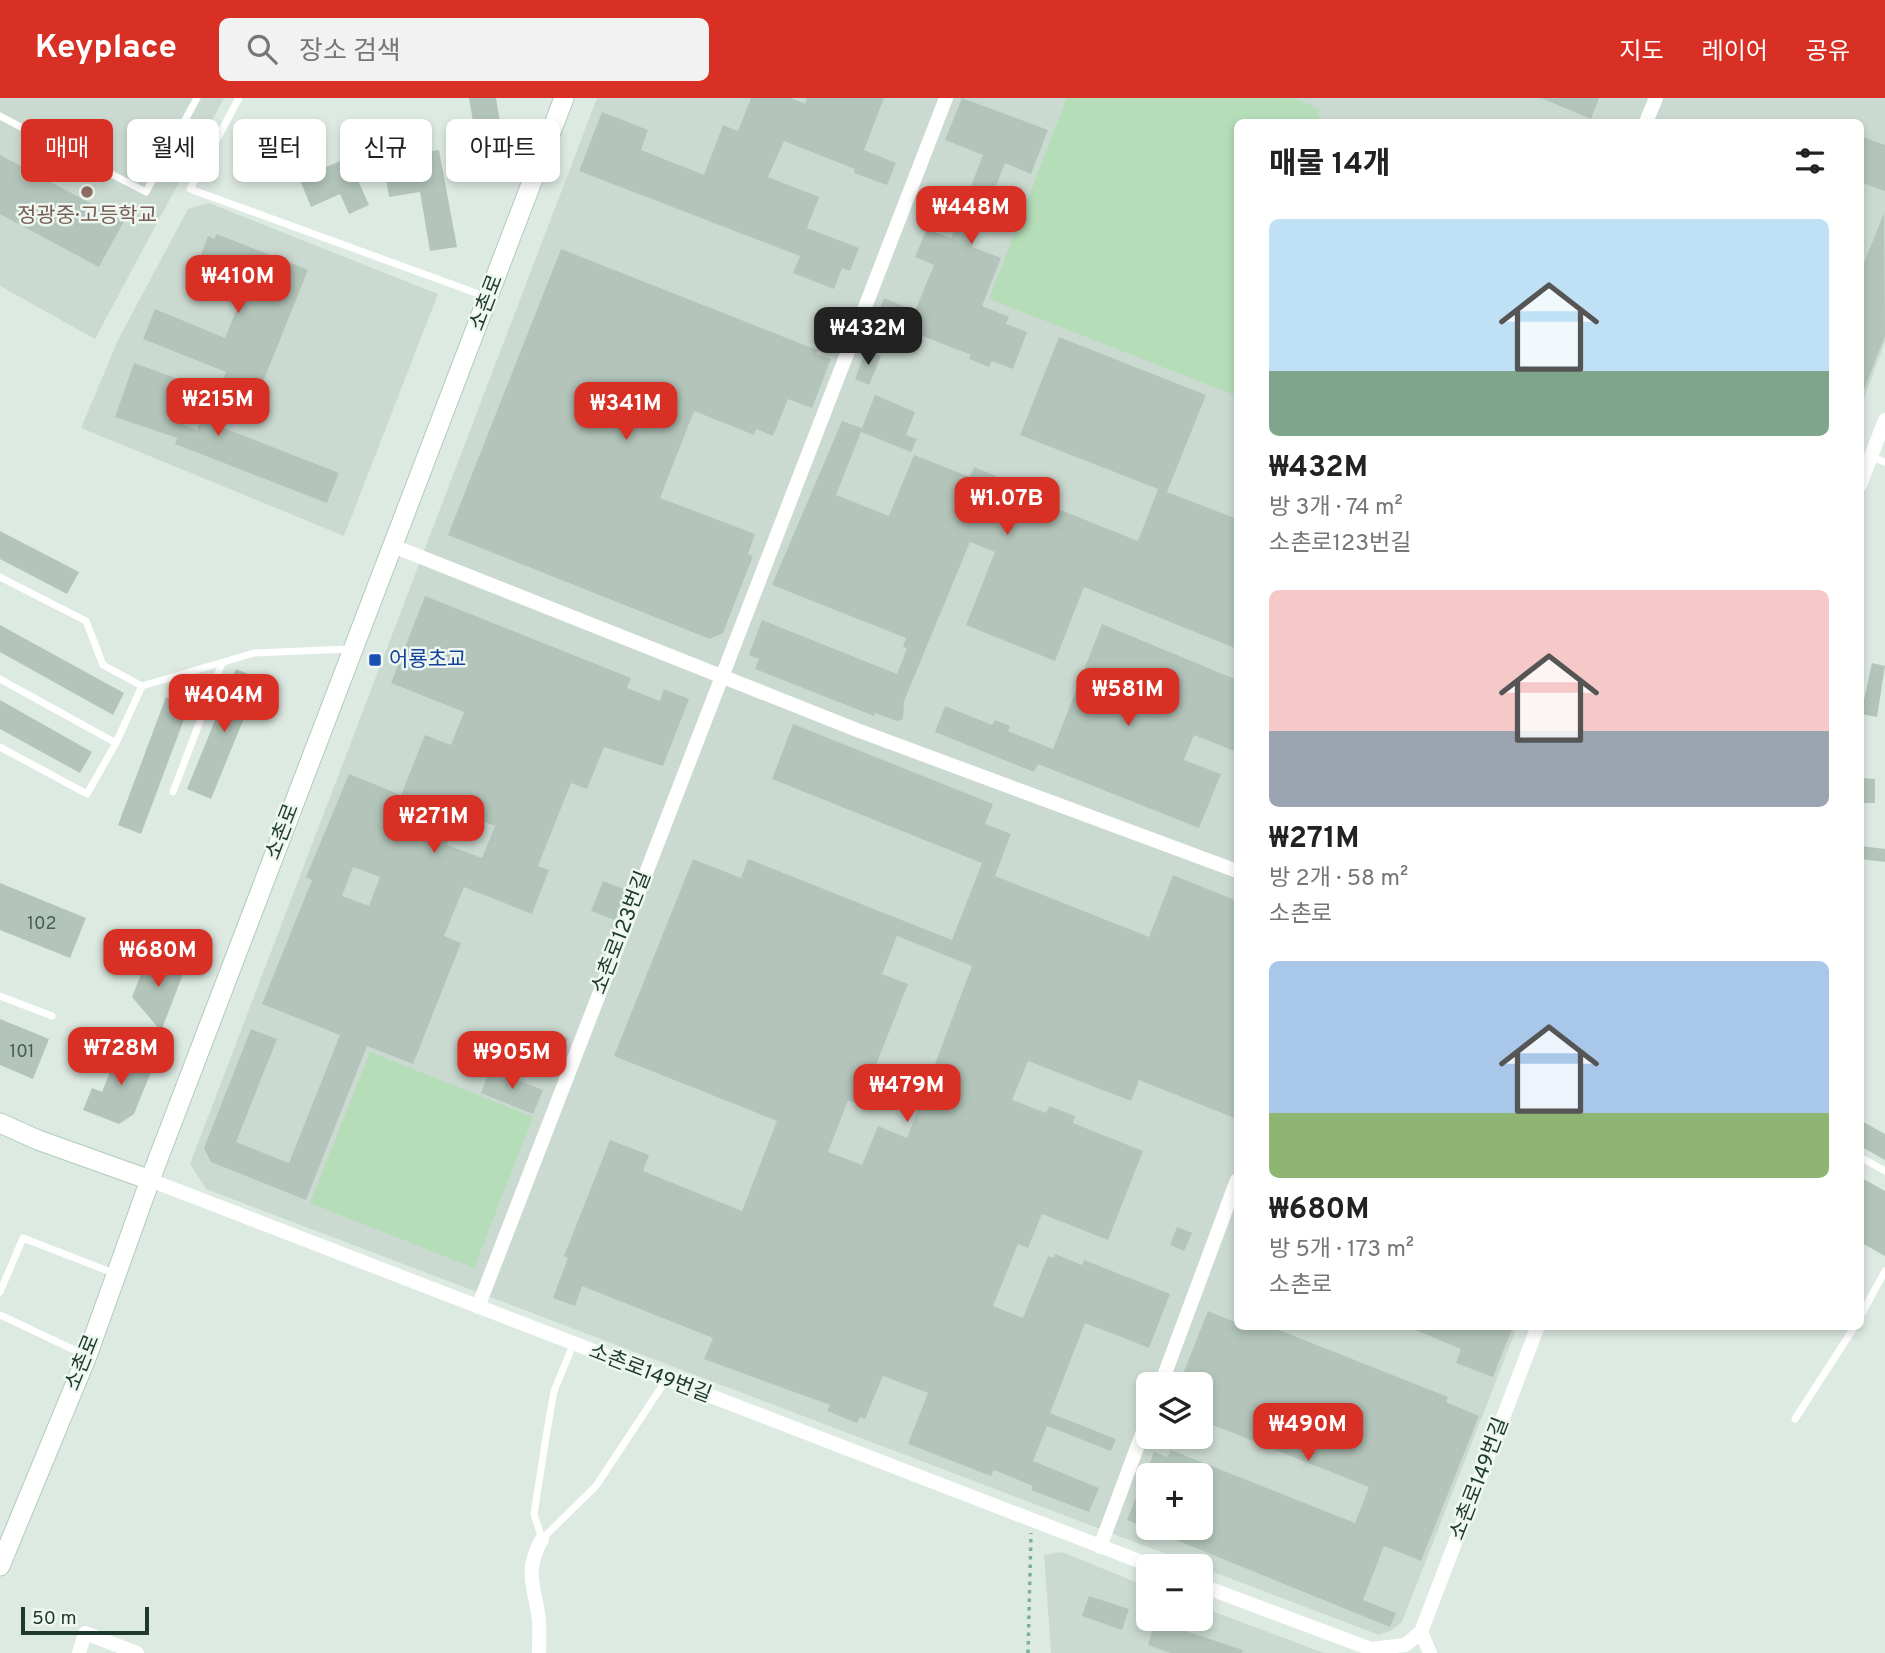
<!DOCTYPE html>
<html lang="ko">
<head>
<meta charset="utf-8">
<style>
	body { margin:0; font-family:Overpass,"Noto Sans KR",sans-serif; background:#f2f2f2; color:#222; height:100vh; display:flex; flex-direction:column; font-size:26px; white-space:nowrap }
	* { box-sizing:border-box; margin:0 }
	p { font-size:23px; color:#767676 }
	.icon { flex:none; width:38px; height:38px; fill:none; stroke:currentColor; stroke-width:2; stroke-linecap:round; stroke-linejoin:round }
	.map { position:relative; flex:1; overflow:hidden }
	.details { position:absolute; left:1234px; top:21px; width:630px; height:1211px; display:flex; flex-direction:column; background:#fff; border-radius:10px; box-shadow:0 4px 10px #0003 }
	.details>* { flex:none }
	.hud { position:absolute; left:21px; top:21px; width:665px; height:63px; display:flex; gap:14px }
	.fabs { position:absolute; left:1136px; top:1274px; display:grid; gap:14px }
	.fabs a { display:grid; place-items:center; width:77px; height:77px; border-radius:10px; background:#fff; box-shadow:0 4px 10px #0003; font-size:35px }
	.scale { position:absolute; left:21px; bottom:18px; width:128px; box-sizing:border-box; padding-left:7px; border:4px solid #1e3a2e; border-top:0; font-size:19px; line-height:24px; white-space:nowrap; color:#1e3a2e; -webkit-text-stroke:5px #eef7f1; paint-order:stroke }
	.price { position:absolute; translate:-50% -60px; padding:0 16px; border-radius:14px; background:#d93025; color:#fff; font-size:23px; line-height:46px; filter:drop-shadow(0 2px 4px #0008) }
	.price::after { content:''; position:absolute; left:50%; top:42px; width:21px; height:16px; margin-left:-10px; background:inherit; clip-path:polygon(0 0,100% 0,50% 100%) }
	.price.active { background:#222; color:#fff }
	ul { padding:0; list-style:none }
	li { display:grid; align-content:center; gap:14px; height:371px; padding:0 35px }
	li span { display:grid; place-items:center; height:217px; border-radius:10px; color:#555 }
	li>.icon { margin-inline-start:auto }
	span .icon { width:126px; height:126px; fill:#fffc; stroke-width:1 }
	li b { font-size:30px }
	h2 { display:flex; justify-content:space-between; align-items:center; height:84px; padding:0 35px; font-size:30px }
	.chip { padding:0 24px; border-radius:10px; background:#fff; box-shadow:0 4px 10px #0003; font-size:24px; line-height:63px }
	.chip.active { background:#d93025; color:#fff }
	header { display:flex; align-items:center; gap:42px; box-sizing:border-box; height:98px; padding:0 35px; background:#d93025; color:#fff }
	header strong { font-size:33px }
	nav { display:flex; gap:38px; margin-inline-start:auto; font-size:24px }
	.search { width:490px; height:63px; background:#f2f2f2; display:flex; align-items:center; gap:18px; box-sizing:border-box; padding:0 24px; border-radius:10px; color:#767676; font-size:26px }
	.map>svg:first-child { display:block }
	.built { fill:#cbdad1; fill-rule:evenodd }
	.green { fill:#b4ddb8 }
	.building { fill:#b3c5ba; fill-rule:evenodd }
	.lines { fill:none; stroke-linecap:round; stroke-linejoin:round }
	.secondary-casing { stroke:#b0cbbc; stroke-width:21 }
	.path { stroke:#7cb096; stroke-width:3.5; stroke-dasharray:3.5 5; stroke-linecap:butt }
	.lane { stroke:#fff; stroke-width:7 }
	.street { stroke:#fff; stroke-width:14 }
	.secondary { stroke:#fff; stroke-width:19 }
	.education-dot { fill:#8d6e63; stroke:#eef7f1; stroke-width:2.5 }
	.transit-dot { fill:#1a4fb4; stroke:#eef7f1; stroke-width:2.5 }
	.labels { text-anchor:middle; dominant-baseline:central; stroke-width:5; stroke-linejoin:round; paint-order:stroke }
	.number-label { font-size:18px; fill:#435d51 }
	.education-label { font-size:21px; fill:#785e54; stroke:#eef7f1 }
	.street-label { font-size:21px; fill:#1e3a2e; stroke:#eef7f1 }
	.transit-label { font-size:21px; fill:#164399; stroke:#eef7f1; text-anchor:start }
</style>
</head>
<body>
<header>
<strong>Keyplace</strong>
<div class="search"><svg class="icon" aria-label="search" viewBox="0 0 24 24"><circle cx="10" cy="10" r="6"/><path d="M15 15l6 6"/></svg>장소 검색</div>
<nav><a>지도</a><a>레이어</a><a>공유</a></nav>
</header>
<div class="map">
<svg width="1885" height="1555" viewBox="0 0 1885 1555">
	<rect width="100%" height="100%" fill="#ddeae2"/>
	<path class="built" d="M0,0H224L95,241L0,188Z
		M597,0H1885V244L1860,311V24H1237V1228L1517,1229L1402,1524L1392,1532L1379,1537L206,1091L190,1066ZM1148,1286H1200V1339H1148ZM1148,1377H1200V1430H1148Z
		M209,105L438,196L344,438L81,330L118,242L188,111Z
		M1062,1454L1148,1489V1521H1200L1201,1509L1324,1555H1051L1044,1457Z"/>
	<path class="green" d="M1067,0H1292L1320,11L1317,18L1333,24H1237V298L989,201Z
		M370,954L533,1019L474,1170L310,1105Z"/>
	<path class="building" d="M469,0H496L504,48L478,52Z
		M751,0H791L805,6L807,0H884L864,52L896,65L887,87L854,75L855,71L784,43L768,79L819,99L807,130L859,150L850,173L842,170L834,191L793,175L800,158L579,73L602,14L648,32L641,52L704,77L723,27L738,33Z
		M962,0L1048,32L1031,76L1005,65L972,149L1001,160L982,208L1009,219L1006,226L1027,234L1013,271L992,263L989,269L969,261L971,257L877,220L884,200L915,213L934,167L915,159L927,131L951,140L983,57L945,42Z
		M1541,0H1599L1591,21Z
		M1860,38L1885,47V93L1860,84Z
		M439,52L457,149L430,153L420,94L389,99L383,61Z
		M0,57L124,123L99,169L0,116Z
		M348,60L369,107L349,116L340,96L311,109L299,80Z
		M1884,115L1885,238L1861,299L1860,175Z
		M217,136L308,172L255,304L220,290L226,274L143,241L155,211L225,240L239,205L223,199L226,191L219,184L220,177L197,167L208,138L214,141Z
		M561,151L817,252L816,256L831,261L812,310L788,301L773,338L756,331L754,337L694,313L660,400L755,436L748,456L753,458L723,535L710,541L448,437Z
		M1059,239L1206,297L1167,394L1237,421V551L1084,489L1055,563L966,527L995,454L970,444L904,603L903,621L897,623L875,615L874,618L755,571L759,561L749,557L762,522L897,576L907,550L903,549L906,540L772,487L842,323L862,330L875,297L915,314L906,337L917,341L911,354L861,334L836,397L889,418L914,357L970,379L974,369L996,378L993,385L1138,443L1158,391L1020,337Z
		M866,252L881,258L869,287L855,281Z
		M134,265L181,282L167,320L197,332L201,321L339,375L327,405L175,346L177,340L115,319Z
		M0,433L79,474L67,496L0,461Z
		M425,498L631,580L627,590L660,603L664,591L689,601L663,668L604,649L587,691L571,685L538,768L549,772L532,816L464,789L444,838L461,845L413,966L367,948L306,1102L211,1064L204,1050L251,931L277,941L236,1044L289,1065L340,937L262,906L312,782L306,779L349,676L401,697L425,637L451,647L464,614L391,585ZM460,714L495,728L482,760L447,747ZM353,769L380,779L369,808L342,798Z
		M1102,526L1237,582V654L1194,637L1184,662L1221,676L1199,730L1038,666L1034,674L935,634L945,608L992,627L995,622L1010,628L1008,633L1053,651Z
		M0,527L124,595L113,617L0,554Z
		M1872,565L1885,568L1877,619L1861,616Z
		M236,571L260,581L211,701L187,691Z
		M166,599L189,608L141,736L118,727Z
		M0,602L92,654L80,675L0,631Z
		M793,626L993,706L985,726L1011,736L995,778L1149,839L1173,777L1237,803V1021L1139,982L1131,1003L1028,963L1012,1002L1046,1015L1049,1008L1075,1018L1073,1025L1143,1053L1108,1142L1042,1116L1028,1150L1018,1146L993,1208L1023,1220L1048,1158L1053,1160L1055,1156L1082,1167L1084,1162L1170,1196L1149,1250L1085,1225L1050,1315L1116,1341L1111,1353L1047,1328L1033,1363L1099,1390L1089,1414L1031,1392L1033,1388L994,1372L991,1378L908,1346L928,1295L883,1278L865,1321L860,1319L857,1325L827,1313L830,1307L704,1261L713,1240L582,1188L575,1208L553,1200L568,1160L564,1158L610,1042L649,1057L643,1073L742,1113L777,1023L614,958L693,761L741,780L748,761L952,842L982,765L772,681ZM897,838L972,868L907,1040L878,1028L862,1067L828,1054L848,1002L860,1007L908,886L882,876Z
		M1860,680L1875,681V705H1860Z
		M1860,748L1885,751V764L1860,761Z
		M603,783L626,792L615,822L591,813Z
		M0,785L86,820L70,860L0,832Z
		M149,856L185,871L161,933L132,899Z
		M0,921L49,941L33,981L0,967Z
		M556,935L568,940L562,956L549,951Z
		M121,946L147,958L153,969L134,1016L119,1026L83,1012L92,990L102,994Z
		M490,971L543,992L533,1016L481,995Z
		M1860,1022L1885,1036V1062L1860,1048Z
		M1860,1079L1885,1093V1158L1860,1144Z
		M1177,1129L1192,1135L1184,1153L1170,1147Z
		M1208,1213L1237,1225V1228H1269L1448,1299L1446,1304L1479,1318L1421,1463L1384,1448L1363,1502L1396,1515L1390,1529L1127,1422L1154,1354L1167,1359L1171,1352L1355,1425L1369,1389L1200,1322V1286H1179ZM1148,1377H1200V1430H1148Z
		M1406,1228H1513L1493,1279L1456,1265L1461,1251Z
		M1089,1498L1129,1511L1122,1532L1082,1518Z
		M1155,1523L1243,1552L1242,1555H1171L1148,1547Z"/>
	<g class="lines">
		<g class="secondary-casing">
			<path id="secondary" d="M0,1025L38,1042L150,1082
				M0,1468L87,1258L150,1082L564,0"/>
		</g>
		<path class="path" d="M1028,1555L1031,1435"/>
		<path class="lane" d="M239,0L190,91L487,199
			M0,18L146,94L197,0
			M1871,359L1885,364
			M0,479L86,523L103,567L142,588L254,555L349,551
			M0,581L116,645L87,696L0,649
			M116,645L142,588
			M173,694L222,565
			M0,898L52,918
			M1860,1059L1885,1073
			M0,1194L23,1140L116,1176
			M0,1217L85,1257
			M1860,1219L1885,1173
			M573,1247L554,1293L547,1333L534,1416L542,1441L596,1388L666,1282
			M1795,1321L1855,1228"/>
		<path class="street" d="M1646,24L1656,0
			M1860,387L1885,322
			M393,448L857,632L1237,773
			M150,1082L1152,1468
			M478,1209L946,0
			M1161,1286L1237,1082
			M1100,1449L1148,1320
			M1200,1487L1371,1551L1405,1547L1421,1534L1430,1555
			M1421,1534L1538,1228
			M79,1555L85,1535L137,1555
			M539,1555C539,1544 540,1532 539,1522C535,1488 523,1475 542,1441"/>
		<use href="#secondary" class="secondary"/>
	</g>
	<circle class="education-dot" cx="87" cy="94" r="7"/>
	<rect class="transit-dot" x="368" y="555" width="14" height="14" rx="3.5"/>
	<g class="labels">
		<g class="number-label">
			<text x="42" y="826">102</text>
			<text x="22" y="954">101</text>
		</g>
		<g class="education-label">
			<text x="87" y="118">정광중·고등학교</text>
		</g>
		<g class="street-label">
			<text transform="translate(487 205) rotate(-69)">소촌로</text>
			<text transform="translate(283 734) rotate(-69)">소촌로</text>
			<text transform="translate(622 835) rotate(-69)">소촌로123번길</text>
			<text transform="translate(83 1265) rotate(-68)">소촌로</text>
			<text transform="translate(650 1276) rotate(21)">소촌로149번길</text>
			<text transform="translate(1480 1381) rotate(-69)">소촌로149번길</text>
		</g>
		<g class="transit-label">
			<text x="389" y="562">어룡초교</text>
		</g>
	</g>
</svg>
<div class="fabs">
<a><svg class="icon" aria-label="layers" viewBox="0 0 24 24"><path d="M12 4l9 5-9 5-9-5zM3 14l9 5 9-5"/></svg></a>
<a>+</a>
<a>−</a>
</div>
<div class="scale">50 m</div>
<b class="price" style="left:971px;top:148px">₩448M</b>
<b class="price" style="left:238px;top:217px">₩410M</b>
<b class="price active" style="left:868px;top:269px">₩432M</b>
<b class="price" style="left:218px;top:340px">₩215M</b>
<b class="price" style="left:626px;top:344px">₩341M</b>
<b class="price" style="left:1007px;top:439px">₩1.07B</b>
<b class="price" style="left:1128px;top:630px">₩581M</b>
<b class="price" style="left:224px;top:636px">₩404M</b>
<b class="price" style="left:434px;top:757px">₩271M</b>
<b class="price" style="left:158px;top:891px">₩680M</b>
<b class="price" style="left:121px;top:989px">₩728M</b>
<b class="price" style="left:512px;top:993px">₩905M</b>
<b class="price" style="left:907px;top:1026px">₩479M</b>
<b class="price" style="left:1308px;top:1365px">₩490M</b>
<div class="hud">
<a class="chip active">매매</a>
<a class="chip">월세</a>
<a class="chip">필터</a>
<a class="chip">신규</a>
<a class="chip">아파트</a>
</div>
<section class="details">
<h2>매물 14개<svg class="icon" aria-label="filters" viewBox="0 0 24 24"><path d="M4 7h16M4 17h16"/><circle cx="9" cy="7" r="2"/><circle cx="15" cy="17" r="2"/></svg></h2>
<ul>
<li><span style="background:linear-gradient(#bfe0f5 70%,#7fa58c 0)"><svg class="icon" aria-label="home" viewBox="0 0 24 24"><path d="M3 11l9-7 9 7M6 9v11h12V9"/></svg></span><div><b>₩432M</b><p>방 3개 · 74 m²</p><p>소촌로123번길</p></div></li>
<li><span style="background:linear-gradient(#f6c9c9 65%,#9aa5b1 0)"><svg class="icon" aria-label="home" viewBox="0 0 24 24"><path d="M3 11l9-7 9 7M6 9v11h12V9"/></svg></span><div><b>₩271M</b><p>방 2개 · 58 m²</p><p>소촌로</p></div></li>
<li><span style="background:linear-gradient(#a9c7e8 70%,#8fb573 0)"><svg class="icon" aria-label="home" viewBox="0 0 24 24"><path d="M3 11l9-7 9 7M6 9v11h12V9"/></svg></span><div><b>₩680M</b><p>방 5개 · 173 m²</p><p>소촌로</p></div></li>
</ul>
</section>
</div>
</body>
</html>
